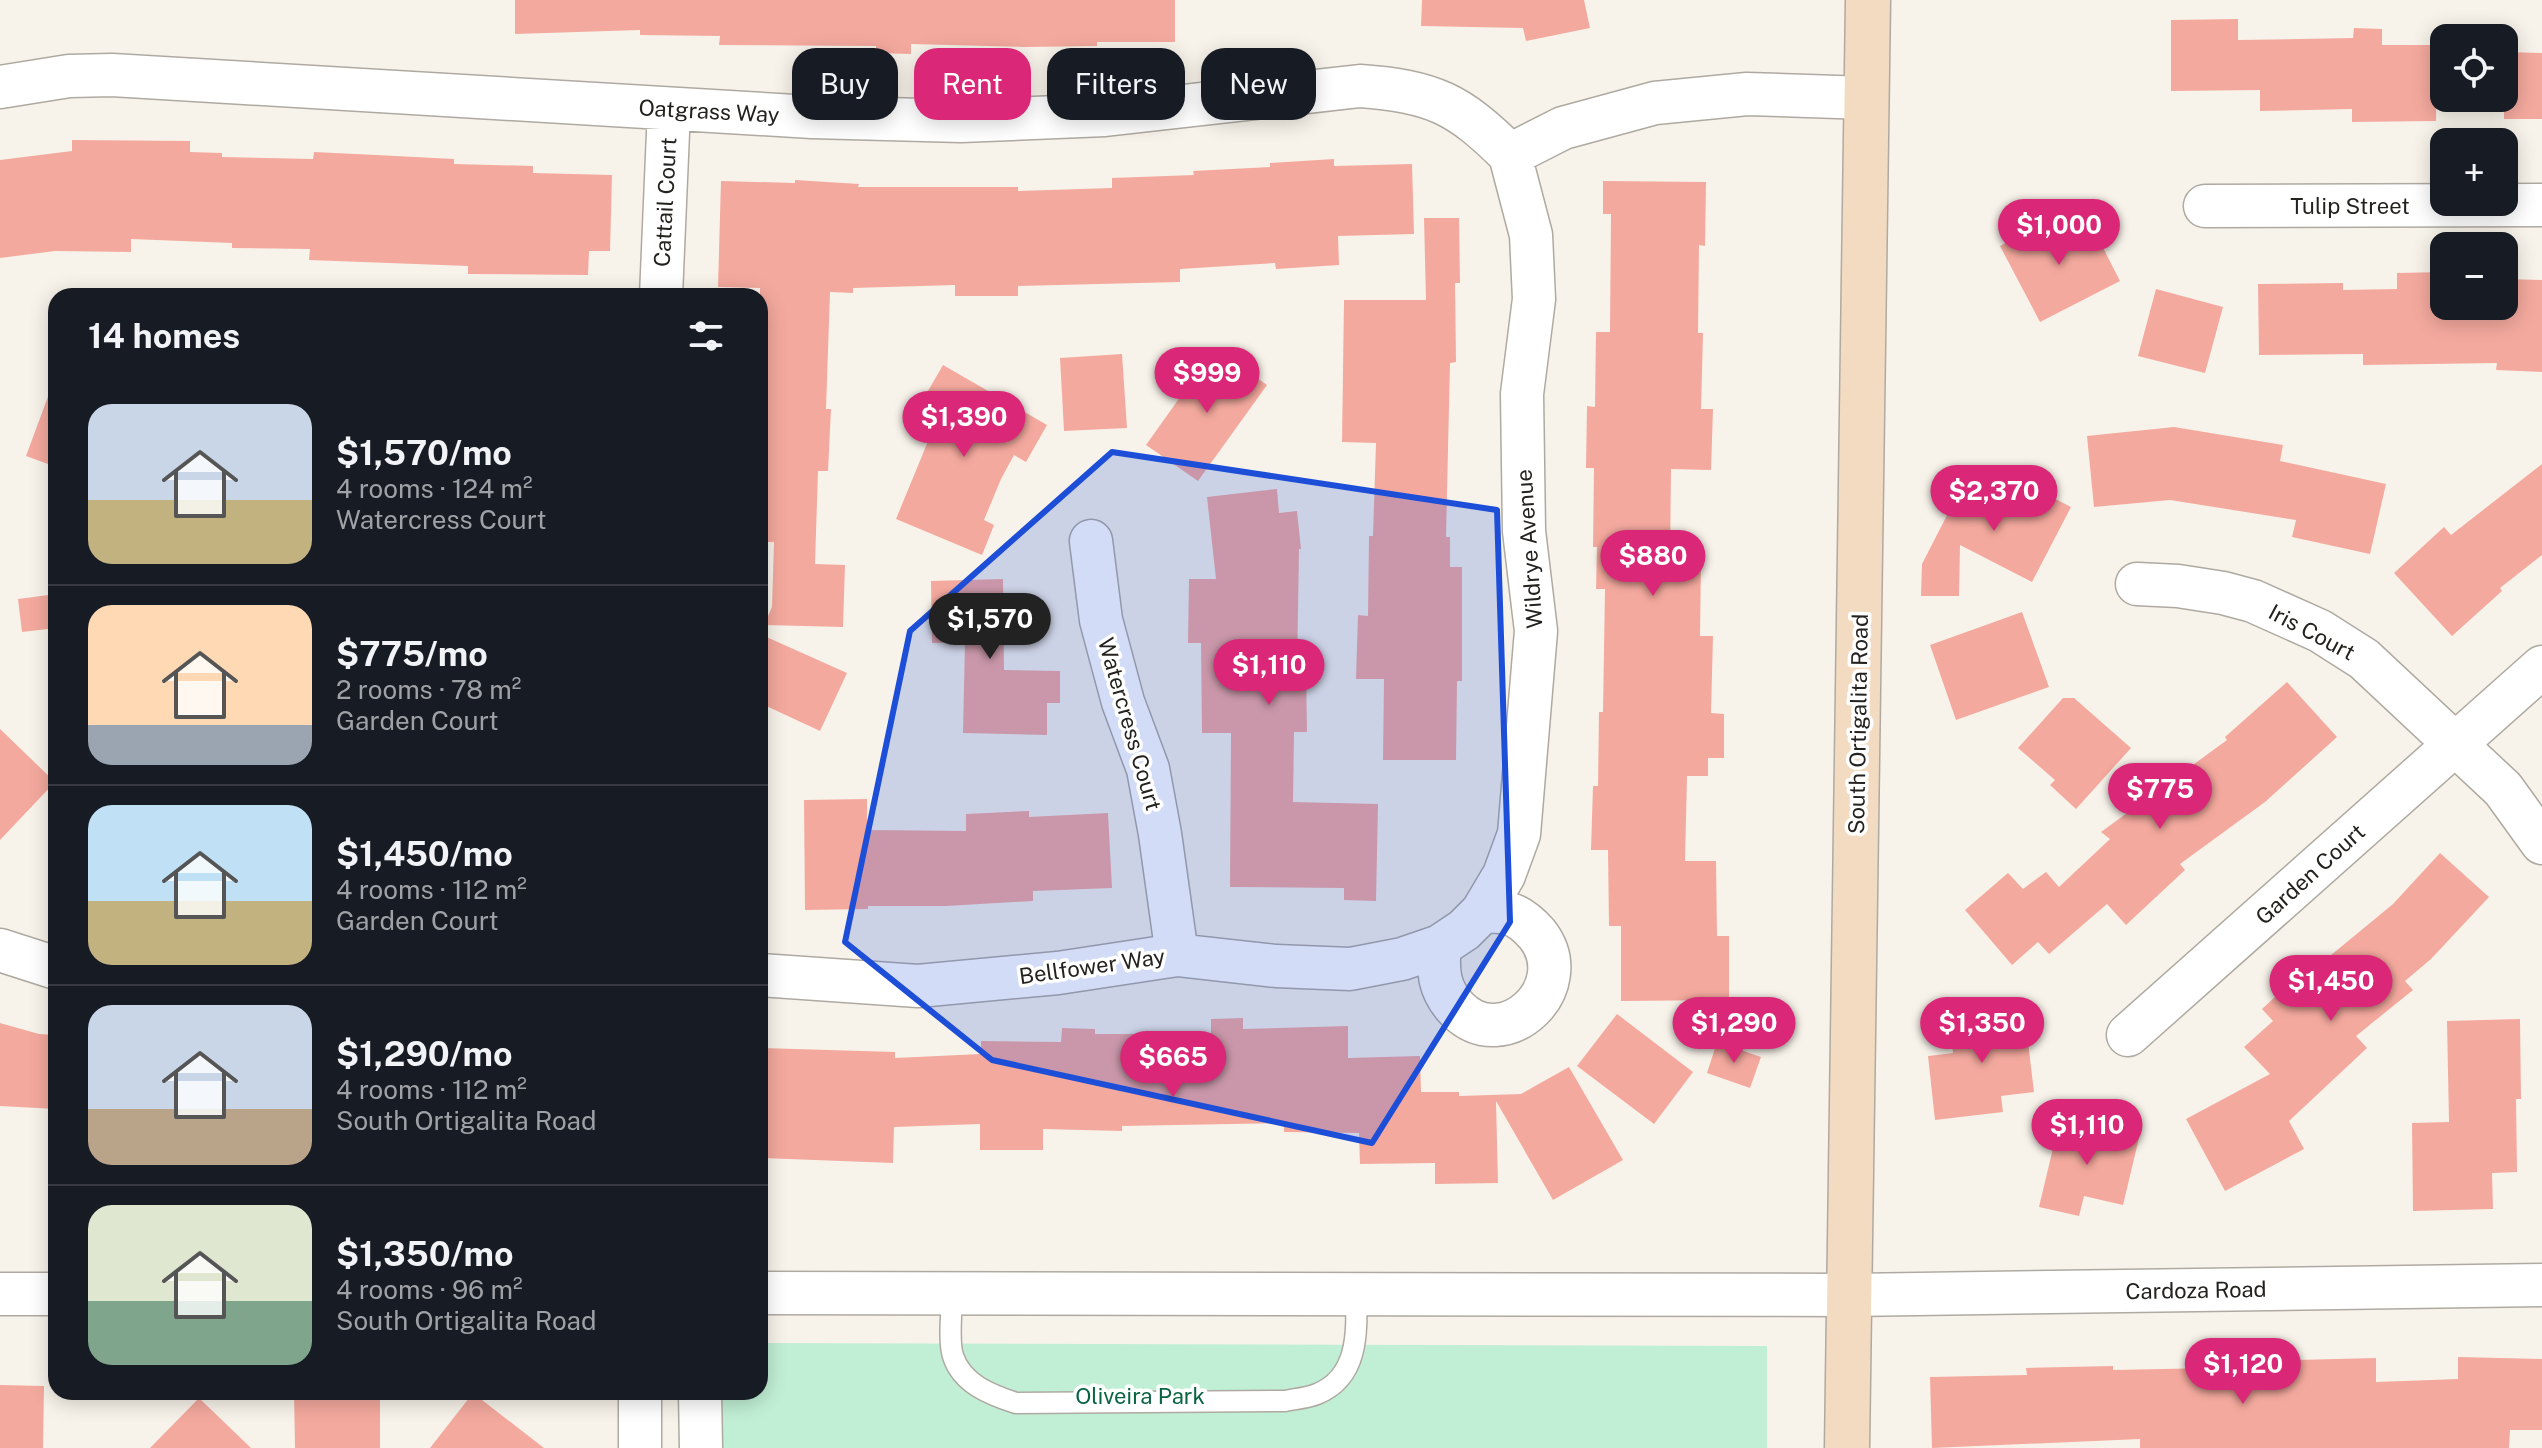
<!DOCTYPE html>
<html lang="en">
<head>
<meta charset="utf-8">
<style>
	body { margin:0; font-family:"Public Sans",sans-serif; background:#242831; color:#f1f3f6; height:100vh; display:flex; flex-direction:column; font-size:30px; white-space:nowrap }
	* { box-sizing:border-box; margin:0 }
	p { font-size:26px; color:#9ea1a6 }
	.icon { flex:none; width:44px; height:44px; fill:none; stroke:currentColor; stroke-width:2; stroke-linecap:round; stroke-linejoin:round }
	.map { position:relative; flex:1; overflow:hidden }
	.drawer { position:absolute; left:48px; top:288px; width:720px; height:1112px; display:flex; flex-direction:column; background:#171b24; border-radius:24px; box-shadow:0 4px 20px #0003 }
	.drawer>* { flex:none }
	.top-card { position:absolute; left:792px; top:48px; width:760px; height:72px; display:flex; gap:16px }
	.fabs { position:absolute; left:2430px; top:24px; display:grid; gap:16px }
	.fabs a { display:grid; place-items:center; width:88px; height:88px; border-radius:16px; background:#171b24; box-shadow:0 4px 20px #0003; font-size:40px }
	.price { position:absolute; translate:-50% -68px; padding:0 18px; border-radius:28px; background:#db2777; color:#fff; font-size:26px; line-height:52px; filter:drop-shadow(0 2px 4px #0008) }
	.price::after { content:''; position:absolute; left:50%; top:48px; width:24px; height:18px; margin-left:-12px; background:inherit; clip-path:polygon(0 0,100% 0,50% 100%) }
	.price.current { background:#222; color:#fff }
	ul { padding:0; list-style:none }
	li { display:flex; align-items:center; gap:24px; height:200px; padding:0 40px }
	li+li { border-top:2px solid #363941 }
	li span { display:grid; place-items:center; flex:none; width:224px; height:160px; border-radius:24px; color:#555 }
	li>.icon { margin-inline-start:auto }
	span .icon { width:96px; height:96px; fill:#fffc; stroke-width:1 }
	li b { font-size:34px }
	h2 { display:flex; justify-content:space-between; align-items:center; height:96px; padding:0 40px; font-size:34px }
	.tag { padding:0 28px; border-radius:24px; background:#171b24; box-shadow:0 4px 20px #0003; font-size:28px; line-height:72px }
	.tag.current { background:#db2777; color:#fff }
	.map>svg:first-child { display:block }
	.green { fill:#c1efd5 }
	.building { fill:#f4a99e }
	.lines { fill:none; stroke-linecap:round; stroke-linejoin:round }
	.lane-casing { stroke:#afaaa1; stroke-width:23 }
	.street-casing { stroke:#afaaa1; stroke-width:45 }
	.secondary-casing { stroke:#afaaa1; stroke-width:47 }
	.lane { stroke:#fff; stroke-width:20 }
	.street { stroke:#fff; stroke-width:42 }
	.secondary { stroke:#f3dbc1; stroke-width:44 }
	.marked { fill:#1d4ed8; fill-opacity:0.2; stroke:#1d4ed8; stroke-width:6; stroke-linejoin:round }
	.labels { text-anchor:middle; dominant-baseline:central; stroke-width:7; stroke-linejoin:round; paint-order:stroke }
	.street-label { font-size:22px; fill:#24221f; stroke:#fff }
	.park-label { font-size:22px; fill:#086442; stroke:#fff }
</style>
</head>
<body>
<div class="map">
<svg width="2542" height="1448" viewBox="0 0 2542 1448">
	<rect width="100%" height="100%" fill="#f8f3ea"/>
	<path class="green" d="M760,1343L1767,1346V1448H723L722,1392H760Z"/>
	<path class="building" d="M515,0H1175V42H1097V46L1024,47L911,44V54L876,53V46L719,45L720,36L640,35V30L515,34Z
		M1422,0H1584L1590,28L1526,41L1523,28L1421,26Z
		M2238,19V40L2353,38L2354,28L2382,29V45H2437L2436,121L2352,122V109L2260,111V90L2171,91V20Z
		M2504,52L2542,53V119H2504Z
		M72,140L190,141V152L222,153V157L313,159L314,152L376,155L454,159V164L533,166V173L612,175L610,251H589L588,275L468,274V266L309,260L310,249L232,248V243L131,239V252L55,251L0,258V160L72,151Z
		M1334,159V166L1412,164L1414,234L1338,236L1339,265L1276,269L1275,263L1180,269V282L1018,286V296H955V285L853,288V293L830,292L826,409H831L828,471H818L815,564L845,565L843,627L764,625L772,607L774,542H760V288L718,287L721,181L795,183V180L859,184L858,187H1018V191L1112,188V178L1194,175L1193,171L1270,167V163Z
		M1603,181L1706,182L1705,246L1699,245L1698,333H1703L1701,409H1713L1711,470L1671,469L1670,559H1701L1700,636H1713L1711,713L1724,714V758H1708V776H1687L1685,861H1716L1717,936H1729V1000L1621,1001V926H1609L1608,850H1591L1593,786H1598L1599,712H1603L1605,589H1596L1597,547H1593L1594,468H1586L1587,406L1595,407L1596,332H1610L1611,214H1603Z
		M2063,214L2077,241L2095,232L2120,281L2040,322L2000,246Z
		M1424,218H1459L1460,283H1455L1456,362L1450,363L1446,537H1450V567H1462V681H1457L1456,760H1383L1384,679H1356L1358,615L1368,616L1369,536H1373L1376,443L1342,442L1344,300H1426Z
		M2444,272V306H2504V279L2542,280V372L2496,370L2497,363L2363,365V354L2259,355L2258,284L2343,283V290L2397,289V273Z
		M2156,289L2223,307L2205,373L2138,356Z
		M1215,348L1267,385L1198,481L1146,445Z
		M1122,354L1127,428L1064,431L1060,358Z
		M943,365L1047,425L1026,462L1014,455L1001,479L984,520L994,525L982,555L896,519L931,434L910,422Z
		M53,383H56V467L26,456Z
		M2174,427L2283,445L2280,461L2386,484L2370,554L2292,537L2296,520L2170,500L2094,507L2087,436Z
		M2542,464V555L2500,588L2502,591L2452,636L2394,573L2444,527L2451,535Z
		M2001,471L2071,507L2032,582L1960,545L1959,596H1921L1922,564L1962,486L1987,498Z
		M1277,489L1279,513L1297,511L1301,549H1299L1297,670H1306L1307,732H1294L1293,802L1378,804L1376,901L1344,900V888L1230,887L1231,733H1202L1201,643H1188L1189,579H1216L1207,497Z
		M1003,579L1004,670L1060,671V703H1047V735L963,733L965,642L932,643L931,581Z
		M56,594V628L22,632L18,599Z
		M2022,612L2049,687L1956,720L1930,645Z
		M760,634L847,673L820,731L760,703Z
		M2287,682L2337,737L2265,802L2180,864L2185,870L2126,925L2107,904L2049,954L2038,942L2012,965L1965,910L2008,873L2023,889L2046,872L2059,887L2110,839L2101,832L2227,740L2225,737Z
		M2063,698H2074L2131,748L2076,809L2050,785L2055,780L2018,748Z
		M0,729L55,782L0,840Z
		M867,799V830L966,831V814L1029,811V817L1108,813L1112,888L1033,891V901L946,906H868V909L805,910L804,800Z
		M2440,853L2489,897L2431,959L2405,981L2413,990L2356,1036L2367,1048L2289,1121L2304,1149L2225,1191L2186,1119L2270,1074L2244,1047L2273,1021L2262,1009L2299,975L2302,979L2393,904Z
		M2024,1008L2034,1092L2001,1096L2003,1112L1935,1120L1928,1056L1953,1053L1949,1017Z
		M1617,1014L1693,1072L1654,1124L1577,1066Z
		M1243,1018V1029L1348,1026V1058L1420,1056L1421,1092H1459V1096L1521,1094L1569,1067L1623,1160L1553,1200L1496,1101L1498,1183L1435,1184V1163L1360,1164L1359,1133L1284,1132V1123L1122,1126V1131L1043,1129V1150H980V1124L894,1127L893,1163L760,1158V1048L895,1052V1058L981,1054V1041L1061,1042L1062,1028L1095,1029V1034H1211V1019Z
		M2520,1019L2521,1099H2516L2517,1172L2492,1173L2493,1209L2413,1211L2412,1123L2449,1122L2447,1021Z
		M0,1023L39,1034L56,1035V1109L0,1106Z
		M1717,1042L1761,1057L1750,1088L1707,1073Z
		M2060,1119L2139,1138L2123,1205L2084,1196L2079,1216L2039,1207Z
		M2458,1357L2542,1359V1430H2510L2509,1448H2140V1439L1932,1448L1930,1377L2027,1375L2026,1368L2113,1366V1370L2261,1367V1361L2376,1358V1382L2458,1379Z
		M0,1385L44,1386L43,1448H0Z
		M294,1392H380V1448H295Z
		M473,1393L544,1448H430Z
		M199,1398L251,1448H150Z"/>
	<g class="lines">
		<g class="lane-casing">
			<path id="lane" d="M952,1293C952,1310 948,1341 953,1356C962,1384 991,1395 1016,1403L1285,1401C1295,1399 1307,1398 1317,1394C1359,1377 1357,1332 1356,1294"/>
		</g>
		<g class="street-casing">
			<path id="street" d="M0,87L69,76L112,75L812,117L961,121L1105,115L1360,86C1433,91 1459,104 1510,155
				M1510,155L1563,128L1655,103L1747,94L1867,98
				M2205,206L2542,205
				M661,296L669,109
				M1091,541L1101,620L1123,702L1148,769L1160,834L1177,955
				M2137,584L2178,586L2223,593L2253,601L2320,631L2364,659L2503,789L2542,843
				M1440,946C1437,971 1439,990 1457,1009C1504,1057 1579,987 1537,934C1529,925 1519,916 1507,913C1500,911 1490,912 1482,912
				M0,950L56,968
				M760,975L918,986L1058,973L1177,955L1276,966L1350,969L1402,959L1440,946L1464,930L1482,912L1504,875L1519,834L1536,631L1524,531L1522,394L1534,299L1531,235L1510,155
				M2128,1035L2542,667
				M760,1293L1850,1295L2542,1285
				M0,1294H56
				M700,1392L701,1448
				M640,1448V1392"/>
		</g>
		<g class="secondary-casing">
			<path id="secondary" d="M1847,1448L1868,0"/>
		</g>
		<use href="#lane" class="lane"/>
		<use href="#street" class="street"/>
		<use href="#secondary" class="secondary"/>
	</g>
	<path class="marked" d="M1112,452L1497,510L1510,922L1372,1143L992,1060L845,942L910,631Z"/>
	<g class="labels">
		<g class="street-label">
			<text transform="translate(709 111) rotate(3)">Oatgrass Way</text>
			<text transform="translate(665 202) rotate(-87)">Cattail Court</text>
			<text x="2350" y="206">Tulip Street</text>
			<text transform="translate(1529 549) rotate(-94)">Wildrye Avenue</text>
			<text transform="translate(2312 632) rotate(28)">Iris Court</text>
			<text transform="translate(1130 724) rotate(74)">Watercress Court</text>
			<text transform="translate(1858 724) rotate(-89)">South Ortigalita Road</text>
			<text transform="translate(2310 874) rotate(-42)">Garden Court</text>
			<text transform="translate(1092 966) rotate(-8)">Bellfower Way</text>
			<text transform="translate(2196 1290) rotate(-1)">Cardoza Road</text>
		</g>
		<g class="park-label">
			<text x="1140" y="1396">Oliveira Park</text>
		</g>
	</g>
</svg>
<div class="fabs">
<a><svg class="icon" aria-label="locate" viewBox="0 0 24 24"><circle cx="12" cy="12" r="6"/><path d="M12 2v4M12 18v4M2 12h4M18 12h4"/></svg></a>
<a>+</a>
<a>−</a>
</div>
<b class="price" style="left:2059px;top:267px">$1,000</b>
<b class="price" style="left:1207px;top:415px">$999</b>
<b class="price" style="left:964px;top:459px">$1,390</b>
<b class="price" style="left:1994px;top:533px">$2,370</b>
<b class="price" style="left:1653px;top:598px">$880</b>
<b class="price current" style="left:990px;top:661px">$1,570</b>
<b class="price" style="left:1269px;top:707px">$1,110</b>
<b class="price" style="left:2160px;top:831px">$775</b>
<b class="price" style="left:2331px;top:1023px">$1,450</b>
<b class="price" style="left:1734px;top:1065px">$1,290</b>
<b class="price" style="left:1982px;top:1065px">$1,350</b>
<b class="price" style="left:1173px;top:1099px">$665</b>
<b class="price" style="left:2087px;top:1167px">$1,110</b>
<b class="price" style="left:2243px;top:1406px">$1,120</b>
<div class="top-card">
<a class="tag">Buy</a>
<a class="tag current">Rent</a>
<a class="tag">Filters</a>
<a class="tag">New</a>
</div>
<section class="drawer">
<h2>14 homes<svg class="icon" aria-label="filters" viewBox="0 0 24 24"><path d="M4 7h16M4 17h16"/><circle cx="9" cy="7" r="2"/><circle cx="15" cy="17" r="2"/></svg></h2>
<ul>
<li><span style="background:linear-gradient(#c9d6e8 60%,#c2b280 0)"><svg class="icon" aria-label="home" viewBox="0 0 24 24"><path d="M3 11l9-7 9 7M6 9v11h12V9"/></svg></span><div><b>$1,570/mo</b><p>4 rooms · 124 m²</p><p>Watercress Court</p></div></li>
<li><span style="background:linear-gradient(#ffd9b3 75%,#9aa5b1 0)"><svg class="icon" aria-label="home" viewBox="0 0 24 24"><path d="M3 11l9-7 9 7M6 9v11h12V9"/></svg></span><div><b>$775/mo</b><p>2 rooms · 78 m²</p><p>Garden Court</p></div></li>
<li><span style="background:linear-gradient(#bfe0f5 60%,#c2b280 0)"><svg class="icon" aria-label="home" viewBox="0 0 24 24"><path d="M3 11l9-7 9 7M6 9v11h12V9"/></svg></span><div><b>$1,450/mo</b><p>4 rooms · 112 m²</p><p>Garden Court</p></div></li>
<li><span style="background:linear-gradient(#c9d6e8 65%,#b9a48a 0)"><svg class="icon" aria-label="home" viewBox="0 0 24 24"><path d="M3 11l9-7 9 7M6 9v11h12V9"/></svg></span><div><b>$1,290/mo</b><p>4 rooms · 112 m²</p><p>South Ortigalita Road</p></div></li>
<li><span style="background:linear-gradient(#dfe7d0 60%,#7fa58c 0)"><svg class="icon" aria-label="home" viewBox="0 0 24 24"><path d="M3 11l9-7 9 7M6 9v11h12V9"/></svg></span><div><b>$1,350/mo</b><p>4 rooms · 96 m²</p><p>South Ortigalita Road</p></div></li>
</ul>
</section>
</div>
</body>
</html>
